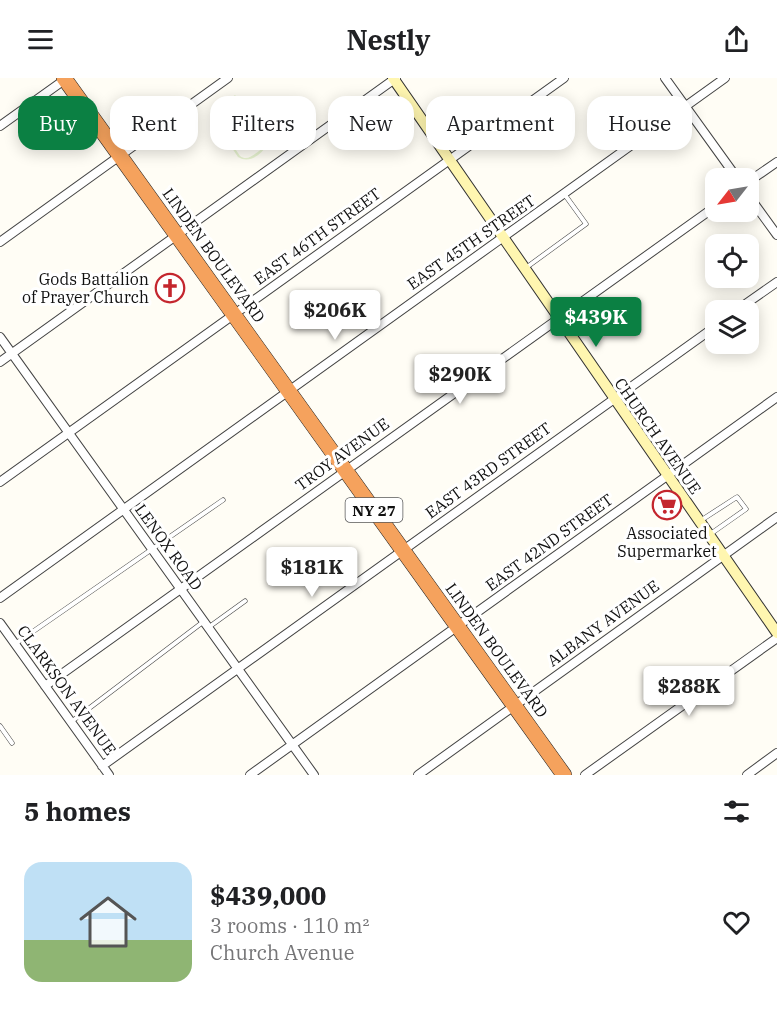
<!DOCTYPE html>
<html lang="en">
<head>
<meta charset="utf-8">
<style>
	body { margin:0; font-family:"IBM Plex Serif",serif; background:#f6f6f6; color:#202124; height:100vh; display:flex; flex-direction:column; font-size:22px; white-space:nowrap }
	* { box-sizing:border-box; margin:0 }
	p { font-size:20px; color:#757577 }
	.icon { flex:none; width:33px; height:33px; fill:none; stroke:currentColor; stroke-width:2; stroke-linecap:round; stroke-linejoin:round }
	.map { position:relative; height:697px; overflow:hidden }
	.side { display:flex; flex-direction:column; background:#fff; flex:1 }
	.side>* { flex:none }
	.banner { position:absolute; left:18px; top:18px; width:741px; height:54px; display:flex; gap:12px }
	.needle { width:39px; rotate:239deg }
	.buttons { position:absolute; left:705px; top:90px; display:grid; gap:12px }
	.buttons a { display:grid; place-items:center; width:54px; height:54px; border-radius:12px; background:#fff; box-shadow:0 3px 15px #0003; font-size:30px }
	.price { position:absolute; translate:-50% -51px; padding:0 14px; border-radius:6px; background:#fff; color:#222; font-size:20px; line-height:39px; filter:drop-shadow(0 2px 3px #0008) }
	.price::after { content:''; position:absolute; left:50%; top:36px; width:18px; height:14px; margin-left:-9px; background:inherit; clip-path:polygon(0 0,100% 0,50% 100%) }
	.price.current { background:#0b8043; color:#fff }
	ul { padding:0; list-style:none }
	li { display:flex; align-items:center; gap:18px; height:150px; padding:0 24px }
	li+li { border-top:2px solid #e0e0e0 }
	li span { display:grid; place-items:center; flex:none; width:168px; height:120px; border-radius:18px; color:#555 }
	li>.icon { margin-inline-start:auto }
	span .icon { width:72px; height:72px; fill:#fffc; stroke-width:1 }
	li b { font-size:26px }
	h2 { display:flex; justify-content:space-between; align-items:center; height:72px; padding:0 24px; font-size:26px }
	.tag { padding:0 21px; border-radius:18px; background:#fff; box-shadow:0 3px 15px #0003; font-size:21px; line-height:54px }
	.tag.current { background:#0b8043; color:#fff }
	header { display:flex; justify-content:space-between; align-items:center; height:78px; padding:0 24px; background:#fff; font-size:27px; font-weight:800 }
	.map>svg:first-child { display:block }
	.pitch { fill:#e6f2cf; fill-rule:evenodd }
	.lines { fill:none; stroke-linecap:round; stroke-linejoin:round }
	.lane-casing { stroke:#444; stroke-width:5 }
	.street-casing { stroke:#444; stroke-width:10 }
	.secondary-casing { stroke:#333; stroke-width:12 }
	.highway-casing { stroke:#222; stroke-width:16 }
	.lane { stroke:#fff; stroke-width:4 }
	.street { stroke:#fff; stroke-width:8 }
	.secondary { stroke:#fff6b0; stroke-width:10 }
	.highway { stroke:#f5a25d; stroke-width:15 }
	.labels { text-anchor:middle; dominant-baseline:central; stroke-width:6; stroke-linejoin:round; paint-order:stroke }
	.shield { fill:#fff; stroke:#585858; stroke-width:1.5 }
	.shield-label { font-size:15px; font-weight:bold; fill:#111 }
	.street-label { font-size:16px; fill:#111; stroke:#fff }
	.poi-label { font-size:16px; fill:#111; stroke:#fff; text-anchor:end }
</style>
</head>
<body>
<header><svg class="icon" aria-label="menu" viewBox="0 0 24 24"><path d="M4 6h16M4 12h16M4 18h16"/></svg>Nestly<svg class="icon" aria-label="share" viewBox="0 0 24 24"><path d="M12 15V3M7 8l5-5 5 5M5 13v7h14v-7"/></svg></header>
<div class="map">
<svg width="777" height="697" viewBox="0 0 777 697">
	<rect width="100%" height="100%" fill="#fffdf5"/>
	<path class="pitch" d="M235,17L270,68L268,69L267,67C261,77 249,86 238,79L212,40C213,30 224,22 234,21L233,19ZM229,24L238,26L264,62L262,71C255,75 248,84 240,78L215,41L216,33Z"/>
	<g class="lines">
		<g class="lane-casing">
			<path id="lane" d="M527,189L586,146L565,117
				M700,443L737,419L746,431L709,457
				M209,549L245,523
				M15,566L223,422
				M71,644L203,544
				M0,648L12,665"/>
		</g>
		<g class="street-casing">
			<path id="street" d="M665,0L737,100
				M0,48L67,0
				M748,104L777,84
				M748,117L777,157
				M0,164L228,0
				M737,232L777,204
				M0,259L314,697
				M0,284L396,0
				M0,404L564,0
				M0,520L725,0
				M0,545L109,697
				M45,608L716,128
				M102,688L716,248
				M250,697L777,319
				M418,697L777,439
				M585,697L777,560
				M747,697L777,675"/>
		</g>
		<g class="secondary-casing">
			<path id="secondary" d="M393,0L777,555"/>
		</g>
		<g class="highway-casing">
			<path id="highway" d="M64,0L564,697"/>
		</g>
		<use href="#lane" class="lane"/>
		<use href="#street" class="street"/>
		<use href="#secondary" class="secondary"/>
		<use href="#highway" class="highway"/>
	</g>
	<defs>
		<g id="church-ring" transform="scale(1.5)"><circle r="9.5" fill="#fff" stroke="#c4262e" stroke-width="1.5"/><path d="M-1.2-6h2.4v3.5h3.3v2.4h-3.3V6h-2.4V-.1h-3.3v-2.4h3.3Z" fill="#c4262e"/></g>
		<g id="supermarket-ring" transform="scale(1.5)"><circle r="9.5" fill="#fff" stroke="#c4262e" stroke-width="1.5"/><path d="M-6-5.5h2.5l.6 2H6L4.5 2H-2.5L-4.4-4H-6ZM-1.5 3.2a1.3 1.3 0 1 0 .1 0ZM3 3.2a1.3 1.3 0 1 0 .1 0Z" fill="#c4262e"/></g>
	</defs>
	<g fill-rule="evenodd">
		<use href="#church-ring" x="170" y="210"/>
		<use href="#supermarket-ring" x="667" y="427"/>
	</g>
	<g class="labels">
		<rect class="shield" x="345.5" y="420" width="57" height="24" rx="4.5"/>
		<g class="shield-label">
			<text x="374" y="432">NY 27</text>
		</g>
		<g class="street-label">
			<text transform="translate(317 158) rotate(-36)">EAST 46TH STREET</text>
			<text transform="translate(471 164) rotate(-35)">EAST 45TH STREET</text>
			<text transform="translate(214 177) rotate(54)">LINDEN BOULEVARD</text>
			<text transform="translate(658 358) rotate(55)">CHURCH AVENUE</text>
			<text transform="translate(342 376) rotate(-36)">TROY AVENUE</text>
			<text transform="translate(488 392) rotate(-36)">EAST 43RD STREET</text>
			<text transform="translate(549 464) rotate(-36)">EAST 42ND STREET</text>
			<text transform="translate(169 469) rotate(54)">LENOX ROAD</text>
			<text transform="translate(603 545) rotate(-36)">ALBANY AVENUE</text>
			<text transform="translate(497 572) rotate(54)">LINDEN BOULEVARD</text>
			<text transform="translate(67 612) rotate(54)">CLARKSON AVENUE</text>
		</g>
		<g class="poi-label">
			<text x="149" y="201">Gods Battalion<tspan x="149" dy="18">of Prayer Church</tspan></text>
			<text x="667" y="455" text-anchor="middle">Associated<tspan x="667" dy="18">Supermarket</tspan></text>
		</g>
	</g>
</svg>
<div class="buttons">
<a><svg class="needle" viewBox="-14 -14 28 28"><path d="M0-13l5 13h-10z" fill="#e53935"/><path d="M0 13l5-13h-10z" fill="#757577"/></svg></a>
<a><svg class="icon" aria-label="locate" viewBox="0 0 24 24"><circle cx="12" cy="12" r="6"/><path d="M12 2v4M12 18v4M2 12h4M18 12h4"/></svg></a>
<a><svg class="icon" aria-label="layers" viewBox="0 0 24 24"><path d="M12 4l9 5-9 5-9-5zM3 14l9 5 9-5"/></svg></a>
</div>
<b class="price" style="left:335px;top:263px">$206K</b>
<b class="price current" style="left:596px;top:270px">$439K</b>
<b class="price" style="left:460px;top:327px">$290K</b>
<b class="price" style="left:312px;top:520px">$181K</b>
<b class="price" style="left:689px;top:639px">$288K</b>
<div class="banner">
<a class="tag current">Buy</a>
<a class="tag">Rent</a>
<a class="tag">Filters</a>
<a class="tag">New</a>
<a class="tag">Apartment</a>
<a class="tag">House</a>
</div>
</div>
<section class="side">
<h2>5 homes<svg class="icon" aria-label="filters" viewBox="0 0 24 24"><path d="M4 7h16M4 17h16"/><circle cx="9" cy="7" r="2"/><circle cx="15" cy="17" r="2"/></svg></h2>
<ul>
<li><span style="background:linear-gradient(#bfe0f5 65%,#8fb573 0)"><svg class="icon" aria-label="home" viewBox="0 0 24 24"><path d="M3 11l9-7 9 7M6 9v11h12V9"/></svg></span><div><b>$439,000</b><p>3 rooms · 110 m²</p><p>Church Avenue</p></div><svg class="icon" aria-label="heart" viewBox="0 0 24 24"><path d="M12 20l-8-8c-3-5 5-10 8-4 3-6 11-1 8 4z"/></svg></li>
</ul>
</section>
</body>
</html>
